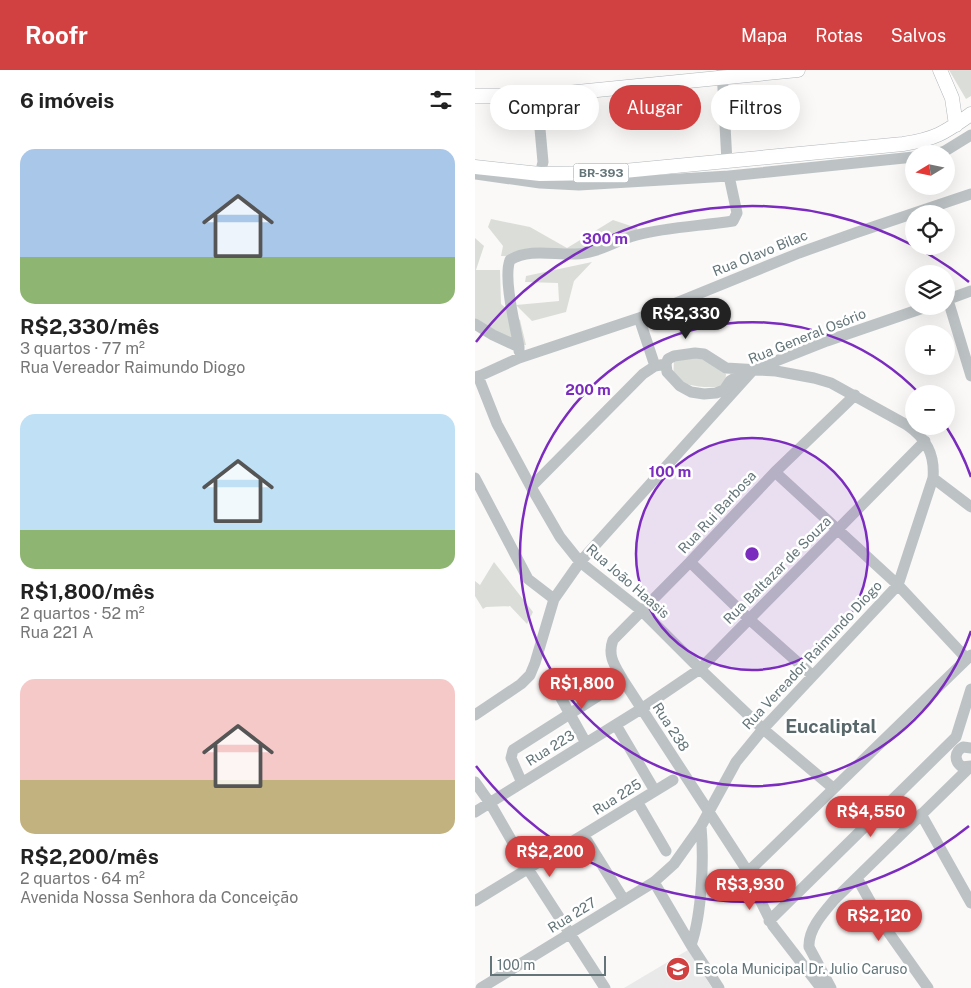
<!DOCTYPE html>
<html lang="pt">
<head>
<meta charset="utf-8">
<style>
	body { margin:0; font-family:"Public Sans",sans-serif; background:#f2f2f2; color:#222; height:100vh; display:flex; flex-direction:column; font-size:19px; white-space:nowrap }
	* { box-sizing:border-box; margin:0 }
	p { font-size:16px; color:#767676 }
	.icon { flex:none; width:28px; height:28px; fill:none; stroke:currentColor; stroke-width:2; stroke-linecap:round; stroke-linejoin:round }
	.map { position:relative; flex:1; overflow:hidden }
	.details { display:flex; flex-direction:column; background:#fff; width:475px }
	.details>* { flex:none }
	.top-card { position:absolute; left:15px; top:15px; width:405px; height:45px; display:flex; gap:10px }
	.needle { width:32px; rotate:260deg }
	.controls { position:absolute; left:430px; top:75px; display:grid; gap:10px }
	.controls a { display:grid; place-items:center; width:50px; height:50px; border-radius:50%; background:#fff; box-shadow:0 5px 20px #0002; font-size:25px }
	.scale { position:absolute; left:15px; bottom:12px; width:116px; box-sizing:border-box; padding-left:5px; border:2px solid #637579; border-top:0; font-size:14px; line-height:18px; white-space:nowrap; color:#637579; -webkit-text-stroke:4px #fff; paint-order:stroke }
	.price { position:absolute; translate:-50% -42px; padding:0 11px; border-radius:18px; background:#d14141; color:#fff; font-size:16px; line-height:32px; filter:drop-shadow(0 1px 2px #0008) }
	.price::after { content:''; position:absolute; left:50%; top:30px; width:15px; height:11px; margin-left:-8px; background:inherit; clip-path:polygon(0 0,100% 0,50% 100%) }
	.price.current { background:#222; color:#fff }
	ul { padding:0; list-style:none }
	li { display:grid; align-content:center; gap:10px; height:265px; padding:0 20px }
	li span { display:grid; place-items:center; height:155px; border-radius:15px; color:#555 }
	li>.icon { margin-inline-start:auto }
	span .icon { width:90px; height:90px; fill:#fffc; stroke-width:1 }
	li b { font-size:21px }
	h2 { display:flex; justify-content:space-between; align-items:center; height:60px; padding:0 20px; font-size:21px }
	.chip { padding:0 18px; border-radius:22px; background:#fff; box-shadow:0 5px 20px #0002; font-size:18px; line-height:45px }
	.chip.current { background:#d14141; color:#fff }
	header { display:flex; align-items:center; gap:30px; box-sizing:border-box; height:70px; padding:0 25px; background:#d14141; color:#fff }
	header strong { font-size:24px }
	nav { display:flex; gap:28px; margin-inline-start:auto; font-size:18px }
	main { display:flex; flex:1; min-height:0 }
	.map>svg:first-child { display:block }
	.built { fill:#e8e9e8 }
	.green { fill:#dbded8 }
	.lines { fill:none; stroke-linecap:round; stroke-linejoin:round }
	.major-casing { stroke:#b1b8ba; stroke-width:15 }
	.minor { stroke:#bdc3c5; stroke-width:11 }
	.major { stroke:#fff; stroke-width:14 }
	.ring { fill:none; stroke:#7b2cbf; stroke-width:2.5 }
	.labels { text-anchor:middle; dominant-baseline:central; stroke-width:5; stroke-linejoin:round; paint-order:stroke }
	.shield { fill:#fff; stroke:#929ea1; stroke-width:1 }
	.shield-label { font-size:12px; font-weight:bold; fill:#637579 }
	.street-label { font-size:14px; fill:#637579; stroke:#fff }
	.poi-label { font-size:14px; fill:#637579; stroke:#fff; text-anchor:start }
	.district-label { font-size:19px; font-weight:bold; fill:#59686b; stroke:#fff }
	.centre { fill:#7b2cbf; stroke:#fff; stroke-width:2.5 }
	.ring-label { font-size:15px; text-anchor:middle; font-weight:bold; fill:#7b2cbf; stroke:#fff; stroke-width:5; stroke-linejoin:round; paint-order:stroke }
</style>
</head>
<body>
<header>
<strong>Roofr</strong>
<nav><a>Mapa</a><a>Rotas</a><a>Salvos</a></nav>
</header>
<main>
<section class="details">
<h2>6 imóveis<svg class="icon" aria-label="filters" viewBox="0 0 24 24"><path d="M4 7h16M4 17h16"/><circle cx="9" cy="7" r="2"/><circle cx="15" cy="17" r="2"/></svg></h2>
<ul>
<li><span style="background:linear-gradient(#a9c7e8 70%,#8fb573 0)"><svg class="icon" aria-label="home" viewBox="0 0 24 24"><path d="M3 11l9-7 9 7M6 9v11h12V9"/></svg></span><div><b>R$2,330/mês</b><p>3 quartos · 77 m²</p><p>Rua Vereador Raimundo Diogo</p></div></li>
<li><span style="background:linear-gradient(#bfe0f5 75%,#8fb573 0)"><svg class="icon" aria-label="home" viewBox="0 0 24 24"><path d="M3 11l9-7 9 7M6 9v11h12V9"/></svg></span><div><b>R$1,800/mês</b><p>2 quartos · 52 m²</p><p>Rua 221 A</p></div></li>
<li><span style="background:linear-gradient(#f6c9c9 65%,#c2b280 0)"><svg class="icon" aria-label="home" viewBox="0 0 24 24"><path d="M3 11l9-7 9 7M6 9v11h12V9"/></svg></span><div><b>R$2,200/mês</b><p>2 quartos · 64 m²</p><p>Avenida Nossa Senhora da Conceição</p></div></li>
</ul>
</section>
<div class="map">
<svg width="496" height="918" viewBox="0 0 496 918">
	<rect width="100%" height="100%" fill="#faf9f8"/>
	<path class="built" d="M213,880L237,918H149Z"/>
	<path class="green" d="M474,0H496V26L491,29Z
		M16,149L55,157L92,178L138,150L162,158L164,164L81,188L26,186L28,176L13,157Z
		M0,168L9,176L1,200H25L26,234L45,250L51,275L26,274L0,251Z
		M117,192L99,211L91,242L57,251L41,235L84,231L83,213L50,212L51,206Z
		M214,287L234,290L251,304L250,316C237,318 205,319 199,303C198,299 199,295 199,291Z
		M19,492L58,542L52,554L35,536L11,537L8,539L0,526V511L5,515Z"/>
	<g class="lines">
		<g class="major-casing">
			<path id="major" d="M465,0L477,28L481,55
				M0,26H62L323,0
				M0,97L65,104L128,103L428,74C461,69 469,63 496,44"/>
		</g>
		<path class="minor" d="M247,0L252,92
			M62,26L68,92L65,104
			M461,84L470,81L496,65
			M0,104L65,113L104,115L254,106L439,87
			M471,230L496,221
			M473,230L496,306
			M164,248L180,296
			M0,254L18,265L44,277V281
			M44,277C40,255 28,208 35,190C54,178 79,185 100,184C122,184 141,170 162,165C193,157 226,156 258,151L262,143L254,106
			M3,306L22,354L56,417L85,467L105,492L167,541L225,599L288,659L358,718
			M0,308L44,288L164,248L324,183L380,163L496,124
			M300,402L423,515L492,589
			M0,408L53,509L79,529
			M458,408L496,437
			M56,417L168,304L180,296L191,294
			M215,492L275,550L337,605
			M81,619L111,673
			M0,645L46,614L55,605L60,593L79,529L105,492L278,300L352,271L454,236
			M141,655L180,721
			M496,678L488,677C479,682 479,691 487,697L496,696
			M0,712L15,733L53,799L130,918
			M47,713L36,688L38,680L148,610
			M163,733L191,781
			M0,742L166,639L225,599L450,371
			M446,744L496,833
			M109,766L149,830
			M273,802L496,585
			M382,808L409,856L453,918
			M179,812L216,875L244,918
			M0,831L198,710
			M294,851L481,667L496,619
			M216,875C227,844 229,789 226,756
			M6,918L179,812L199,794L226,756L261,692L288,659L423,515L458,408C460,384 451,368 432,355L356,313L339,308L301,301L251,298L229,284L220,283L199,286L193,289L191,294L192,302L205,316L216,322L229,324L241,323L249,320L255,311L273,300
			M346,918L298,856L282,824L273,802L148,610C140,596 132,586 138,570L215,492L300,402L380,325
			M356,918L334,877C333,859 349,842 360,829L495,697"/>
		<use href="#major" class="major"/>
	</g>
	<circle cx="277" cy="484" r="116" fill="#7b2cbf" fill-opacity=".12"/>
	<g class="ring">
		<circle cx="277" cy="484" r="116"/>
		<path d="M496 561A232 232 0 1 1 444 323M472 358A232 232 0 0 1 496 407"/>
		<path d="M494 756A348 348 0 0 1 1 696M1 272A348 348 0 0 1 494 212"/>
	</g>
	<defs>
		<g id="school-disc" transform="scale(1.25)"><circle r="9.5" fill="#d14141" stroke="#fff"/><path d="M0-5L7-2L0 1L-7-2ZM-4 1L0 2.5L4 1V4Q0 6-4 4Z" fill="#fff"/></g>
	</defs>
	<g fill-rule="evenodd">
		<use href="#school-disc" x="203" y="899"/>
	</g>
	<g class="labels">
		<rect class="shield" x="98.5" y="93.5" width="55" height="19" rx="4"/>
		<g class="shield-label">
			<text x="126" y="103">BR-393</text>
		</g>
		<g class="street-label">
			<text transform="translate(285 183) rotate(-22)">Rua Olavo Bilac</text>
			<text transform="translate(332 266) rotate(-22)">Rua General Osório</text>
			<text transform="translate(242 442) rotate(-47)">Rua Rui Barbosa</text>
			<text transform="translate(302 500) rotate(-45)">Rua Baltazar de Souza</text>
			<text transform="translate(153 511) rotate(41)">Rua João Haasis</text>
			<text transform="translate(337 585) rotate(-47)">Rua Vereador Raimundo Diogo</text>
			<text transform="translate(196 657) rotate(57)">Rua 238</text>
			<text transform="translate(75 678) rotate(-32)">Rua 223</text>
			<text transform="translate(142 727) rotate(-32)">Rua 225</text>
			<text transform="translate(97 845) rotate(-32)">Rua 227</text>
		</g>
		<g class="poi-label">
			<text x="220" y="899">Escola Municipal Dr. Julio Caruso</text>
		</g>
		<g class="district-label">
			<text x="356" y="656">Eucaliptal</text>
		</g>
	</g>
	<circle cx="277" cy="484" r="8" class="centre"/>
	<g class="ring-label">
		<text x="130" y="174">300 m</text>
		<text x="113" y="325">200 m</text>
		<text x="195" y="407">100 m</text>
	</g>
</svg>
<div class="controls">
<a><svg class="needle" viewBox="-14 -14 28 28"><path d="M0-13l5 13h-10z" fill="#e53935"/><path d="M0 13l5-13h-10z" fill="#767676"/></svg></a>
<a><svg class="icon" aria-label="locate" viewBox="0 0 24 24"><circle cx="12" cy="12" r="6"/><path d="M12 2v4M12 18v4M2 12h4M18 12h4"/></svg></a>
<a><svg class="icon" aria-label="layers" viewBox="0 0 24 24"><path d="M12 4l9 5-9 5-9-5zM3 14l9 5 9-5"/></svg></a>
<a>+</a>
<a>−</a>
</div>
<div class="scale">100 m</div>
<b class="price current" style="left:211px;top:270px">R$2,330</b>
<b class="price" style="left:107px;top:640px">R$1,800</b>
<b class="price" style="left:396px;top:768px">R$4,550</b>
<b class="price" style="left:75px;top:808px">R$2,200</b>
<b class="price" style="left:275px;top:841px">R$3,930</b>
<b class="price" style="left:404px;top:872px">R$2,120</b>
<div class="top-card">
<a class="chip">Comprar</a>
<a class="chip current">Alugar</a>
<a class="chip">Filtros</a>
</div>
</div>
</main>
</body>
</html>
